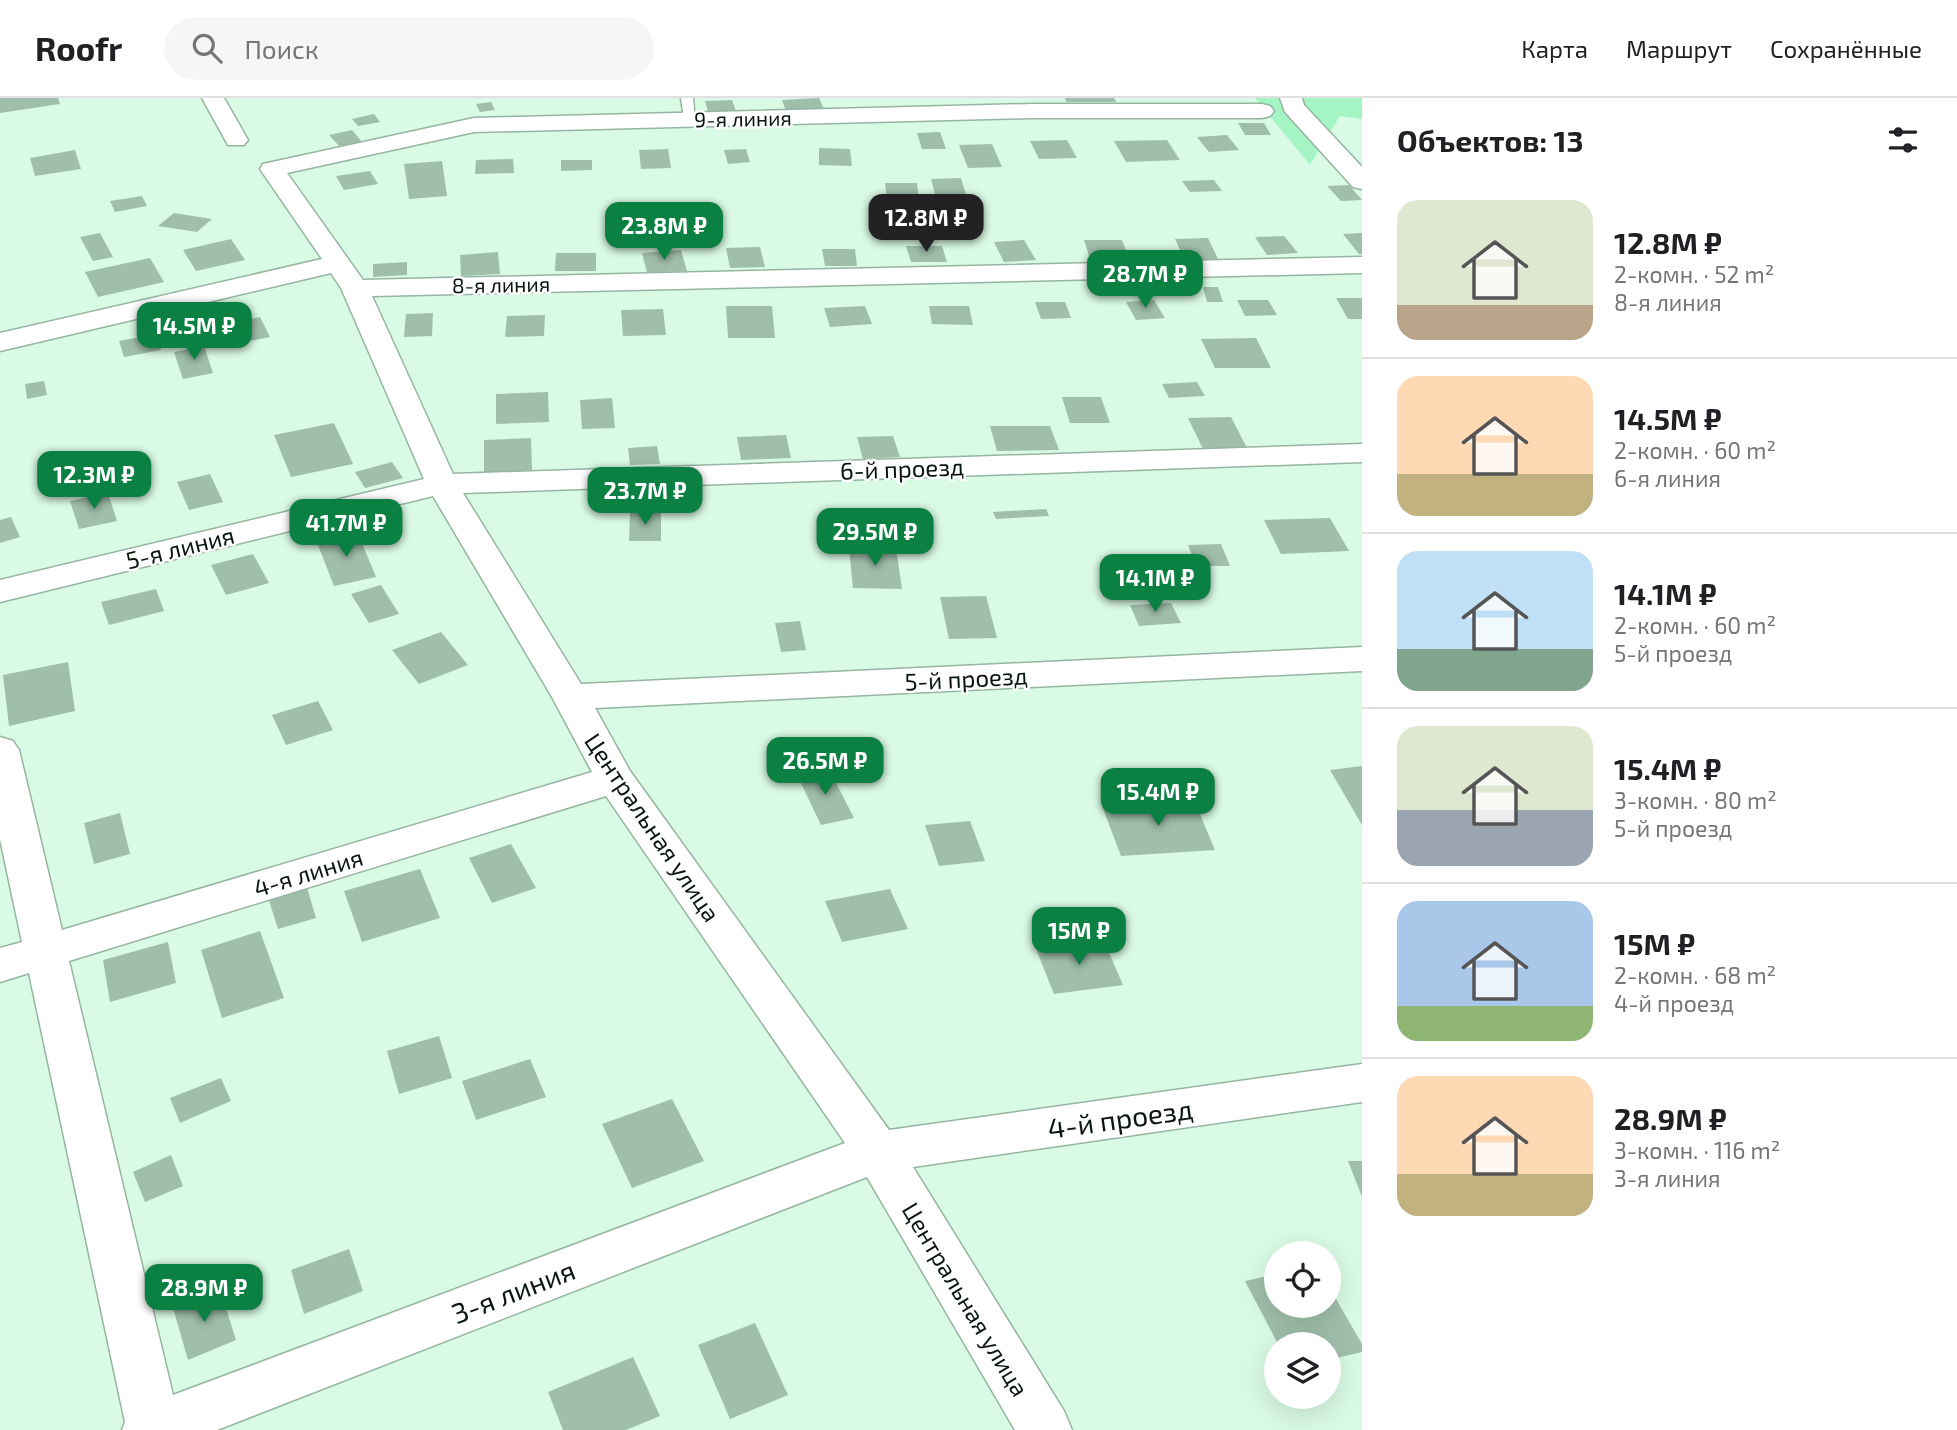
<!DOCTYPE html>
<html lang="ru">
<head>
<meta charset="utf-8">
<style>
	body { margin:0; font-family:"Exo 2",sans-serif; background:#f6f6f6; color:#202124; height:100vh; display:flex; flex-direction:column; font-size:26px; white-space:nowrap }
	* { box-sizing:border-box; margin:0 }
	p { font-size:23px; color:#757577 }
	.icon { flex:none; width:38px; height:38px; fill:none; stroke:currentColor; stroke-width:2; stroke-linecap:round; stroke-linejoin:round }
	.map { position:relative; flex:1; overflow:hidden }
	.sheet { display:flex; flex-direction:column; background:#fff; width:595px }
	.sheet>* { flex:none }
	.fabs { position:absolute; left:1264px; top:1143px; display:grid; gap:14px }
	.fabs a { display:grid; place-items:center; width:77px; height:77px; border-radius:50%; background:#fff; box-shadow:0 7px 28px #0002; font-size:35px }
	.price { position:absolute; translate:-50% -60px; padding:0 16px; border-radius:14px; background:#0b8043; color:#fff; font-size:23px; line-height:46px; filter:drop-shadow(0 2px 4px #0008) }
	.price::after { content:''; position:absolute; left:50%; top:42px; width:21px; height:16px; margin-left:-10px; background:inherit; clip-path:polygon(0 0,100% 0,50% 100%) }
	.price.current { background:#222; color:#fff }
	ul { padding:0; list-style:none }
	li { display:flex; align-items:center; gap:21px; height:175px; padding:0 35px }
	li+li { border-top:2px solid #e0e0e0 }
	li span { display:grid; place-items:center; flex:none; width:196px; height:140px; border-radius:21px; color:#555 }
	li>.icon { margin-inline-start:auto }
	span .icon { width:84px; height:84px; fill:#fffc; stroke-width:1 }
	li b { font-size:30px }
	h2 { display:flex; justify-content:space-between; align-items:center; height:84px; padding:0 35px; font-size:30px }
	header { display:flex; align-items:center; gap:42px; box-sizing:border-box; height:98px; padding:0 35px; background:#fff; border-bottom:2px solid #e0e0e0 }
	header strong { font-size:33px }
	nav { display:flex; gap:38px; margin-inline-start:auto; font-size:24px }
	.search { width:490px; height:63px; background:#f6f6f6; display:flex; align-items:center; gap:18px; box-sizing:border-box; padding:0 24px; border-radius:38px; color:#757577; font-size:26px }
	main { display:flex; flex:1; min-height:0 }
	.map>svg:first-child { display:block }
	.green { fill:#a5f5c4 }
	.building { fill:#a0bfab }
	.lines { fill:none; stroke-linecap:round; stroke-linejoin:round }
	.service-casing { stroke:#96b5a1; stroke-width:3 }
	.minor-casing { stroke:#96b5a1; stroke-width:3 }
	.service { fill:#fff; fill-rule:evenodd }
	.minor { fill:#fff; fill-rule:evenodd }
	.labels { text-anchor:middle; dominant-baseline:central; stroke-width:5; stroke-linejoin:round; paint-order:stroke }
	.far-street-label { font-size:21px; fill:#0a150e; stroke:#fdfdfd }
	.street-label { font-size:24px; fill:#0a150e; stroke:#fdfdfd }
	.near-street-label { font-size:28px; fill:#0a150e; stroke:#fdfdfd }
</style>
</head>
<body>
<header>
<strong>Roofr</strong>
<div class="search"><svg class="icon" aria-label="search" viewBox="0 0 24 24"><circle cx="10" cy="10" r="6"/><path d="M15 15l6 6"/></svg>Поиск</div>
<nav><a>Карта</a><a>Маршрут</a><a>Сохранённые</a></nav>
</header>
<main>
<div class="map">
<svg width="1362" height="1332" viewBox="0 0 1362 1332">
	<rect width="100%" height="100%" fill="#d9fae4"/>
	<path class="green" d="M1255,0H1362V21L1340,18L1310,67Z"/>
	<path class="building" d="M0,0H58L60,6L0,15Z
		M819,0L824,11L786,13L782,2Z
		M1065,0H1114L1116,4H1066Z
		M732,2L737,16L709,17L705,3Z
		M491,4L495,12L480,14L476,6Z
		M374,16L380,24L358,28L352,21Z
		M1238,25H1264L1271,37H1245Z
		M352,32L362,44L339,48L329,37Z
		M940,34L946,51H922L917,35Z
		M1227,37L1239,52L1209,54L1197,39Z
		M1067,42L1077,60L1039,61L1030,43Z
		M1167,42L1180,62L1126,64L1114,43Z
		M992,46L1002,69L968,70L959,47Z
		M819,50L850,51L852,68L819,67Z
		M668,51L671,70L641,71L639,52Z
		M746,51L750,64L728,66L724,52Z
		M75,52L81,71L35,78L30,60Z
		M513,61L514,75L475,76L476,62Z
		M561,62H592V72L561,73Z
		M442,63L447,98L409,101L404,66Z
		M370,73L378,86L344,92L336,78Z
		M961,80L967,100H936L931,81Z
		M1214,82L1222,93L1190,94L1182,83Z
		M885,85H917L919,102H887Z
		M1349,87L1362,102L1341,103L1327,88Z
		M142,98L147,108L115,114L110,103Z
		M705,112L708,132H683L680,113Z
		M174,115L212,121L197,134L158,128Z
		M100,135L113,159L93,163L80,139Z
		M1362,135V156H1359L1343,136Z
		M1284,138L1298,155L1267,157L1255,139Z
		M1208,140L1219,163H1185L1175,141Z
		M231,141L245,162L196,173L183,152Z
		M1024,142L1036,162L1004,164L994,144Z
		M1084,142H1122L1129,161H1090Z
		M906,148H942L947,164H911Z
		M760,149L765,169L730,170L726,150Z
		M822,151H855L857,168H825Z
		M681,152L687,173L647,175L642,155Z
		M498,154L500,176L461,178L460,157Z
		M556,155H596V173H555Z
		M150,160L164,184L98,199L85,174Z
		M407,164V177L373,179V166Z
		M1203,189H1218L1223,204H1207Z
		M1336,200H1362V221H1348Z
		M1154,202L1165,220L1136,222L1126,204Z
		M1237,202H1268L1277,217L1245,218Z
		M1035,204H1065L1071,220L1041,221Z
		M726,208H772L775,240H728Z
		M865,208L872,226L830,229L824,210Z
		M929,208H969L973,227L932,226Z
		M663,211L666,237L623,238L621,212Z
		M433,215L432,238L404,239L406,216Z
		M545,217L544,238L505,239L507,218Z
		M260,219L270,239L230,247L221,227Z
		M156,236L161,252L124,259L119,243Z
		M1256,240L1271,270H1215L1201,241Z
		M204,248L213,275L183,281L174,254Z
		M44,283L47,297L27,301L25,286Z
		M1197,284L1205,298L1169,300L1162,286Z
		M548,294L549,324L496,326V296Z
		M1062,299H1101L1110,325H1070Z
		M612,300L615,330L582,331L580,302Z
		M1231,319L1247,350L1203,351L1188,320Z
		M334,325L353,366L291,379L274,337Z
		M990,328H1050L1059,352L997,353Z
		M786,337L791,360L741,362L737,339Z
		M893,338L900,359L863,361L857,339Z
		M531,340L532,372L484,375V342Z
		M657,348L660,366L630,367L628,350Z
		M392,364L403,380L365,390L355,374Z
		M210,376L223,404L189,412L177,384Z
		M108,395L117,423L79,431L70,403Z
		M1046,411L1049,418L996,421L993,414Z
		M661,414V443H629L630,415Z
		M11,419L20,439L0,445V422Z
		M1330,420L1349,453L1281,456L1264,422Z
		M357,433L376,479L334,488L316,442Z
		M1221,446L1230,468H1196L1188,447Z
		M849,450H896L902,491L853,490Z
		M253,456L269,485L226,497L211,467Z
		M381,487L399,516L369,525L351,496Z
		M156,491L164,513L109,527L101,504Z
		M986,498L997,540L949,541L940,499Z
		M1171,505L1181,525L1139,528L1130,507Z
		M800,523L806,552L781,554L775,525Z
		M441,534L468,567L419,586L392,552Z
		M68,564L75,613L9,628L3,577Z
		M318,603L333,632L286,647L272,617Z
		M1362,668V727L1330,672Z
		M829,671L854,720L821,727L797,677Z
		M1194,702L1215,752L1121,758L1102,708Z
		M120,715L130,756L94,766L84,725Z
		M970,723L985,763L939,768L925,727Z
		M511,746L536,790L492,805L469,760Z
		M420,771L440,820L362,844L344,793Z
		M306,786L316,820L278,831L267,796Z
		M890,791L908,831L842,844L825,803Z
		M260,833L284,900L222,920L201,852Z
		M1104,843L1123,887L1054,896L1036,851Z
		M168,844L176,885L110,904L103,862Z
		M439,938L452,980L399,996L387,953Z
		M530,961L546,999L476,1022L462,983Z
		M221,980L231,1003L180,1025L170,1000Z
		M672,1001L704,1063L632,1090L602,1026Z
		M171,1057L183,1088L145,1104L133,1074Z
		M1348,1063H1362V1099Z
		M349,1151L363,1193L304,1216L291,1172Z
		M1276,1176V1208H1328V1187L1362,1246V1254L1328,1262V1246H1278L1245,1183Z
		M220,1191L236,1242L188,1262L173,1210Z
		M755,1225L788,1297L730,1321L698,1247Z
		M633,1259L660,1318L626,1332H563L548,1294Z"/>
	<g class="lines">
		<g class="service-casing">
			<path id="service" d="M681,0H693L695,24L690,25L684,21Z"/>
		</g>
		<g class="minor-casing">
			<path id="minor" d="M202,0H224L248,42L244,47H228Z
				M1280,0H1302L1304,7L1362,69V91L1353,89L1285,14Z
				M1031,6H1262L1270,8L1274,13L1270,18L1262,20H1031L474,34L287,75L363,182L1362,159V175L372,198L453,376L1362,346V364L463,395L581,586L1362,549V573L595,610L630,673L889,1032L1362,966V1004L913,1069L1064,1313L1072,1332H1015L867,1079L217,1332H122L125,1324L29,875L0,884V850L22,844L0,741V639L13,643L19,652L62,832L592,674L552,599L433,398L0,504V482L424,381L341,190L331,175L0,253V235L322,161L260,71L263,66L474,20ZM606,698L845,1045L173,1297L69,863Z"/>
		</g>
		<use href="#service" class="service"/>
		<use href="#minor" class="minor"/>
	</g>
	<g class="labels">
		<g class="far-street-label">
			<text transform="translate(743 20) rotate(-1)">9-я линия</text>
			<text transform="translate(501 186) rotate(-1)">8-я линия</text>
		</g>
		<g class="street-label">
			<text transform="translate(902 370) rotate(-2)">6-й проезд</text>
			<text transform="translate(180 449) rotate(-14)">5-я линия</text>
			<text transform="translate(966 580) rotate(-3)">5-й проезд</text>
			<text transform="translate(653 729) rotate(56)">Центральная улица</text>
			<text transform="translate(308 774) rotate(-17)">4-я линия</text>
			<text transform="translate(966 1201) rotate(59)">Центральная улица</text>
		</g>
		<g class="near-street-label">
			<text transform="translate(1120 1020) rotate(-8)">4-й проезд</text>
			<text transform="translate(513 1193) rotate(-21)">3-я линия</text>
		</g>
	</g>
</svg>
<div class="fabs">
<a><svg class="icon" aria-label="locate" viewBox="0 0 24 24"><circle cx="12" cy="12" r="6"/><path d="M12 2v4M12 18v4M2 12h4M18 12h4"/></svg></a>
<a><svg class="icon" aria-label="layers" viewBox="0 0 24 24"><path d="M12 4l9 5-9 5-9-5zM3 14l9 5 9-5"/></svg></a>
</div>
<b class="price current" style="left:926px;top:156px">12.8M ₽</b>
<b class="price" style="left:664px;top:164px">23.8M ₽</b>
<b class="price" style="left:1145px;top:212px">28.7M ₽</b>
<b class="price" style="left:194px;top:264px">14.5M ₽</b>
<b class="price" style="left:94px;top:413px">12.3M ₽</b>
<b class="price" style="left:645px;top:429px">23.7M ₽</b>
<b class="price" style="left:346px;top:461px">41.7M ₽</b>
<b class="price" style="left:875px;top:470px">29.5M ₽</b>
<b class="price" style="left:1155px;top:516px">14.1M ₽</b>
<b class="price" style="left:825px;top:699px">26.5M ₽</b>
<b class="price" style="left:1158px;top:730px">15.4M ₽</b>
<b class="price" style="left:1079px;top:869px">15M ₽</b>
<b class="price" style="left:204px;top:1226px">28.9M ₽</b>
</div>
<section class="sheet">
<h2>Объектов: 13<svg class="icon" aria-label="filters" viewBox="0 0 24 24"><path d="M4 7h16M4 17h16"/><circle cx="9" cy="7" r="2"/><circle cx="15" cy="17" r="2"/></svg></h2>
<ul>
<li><span style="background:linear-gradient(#dfe7d0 75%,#b9a48a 0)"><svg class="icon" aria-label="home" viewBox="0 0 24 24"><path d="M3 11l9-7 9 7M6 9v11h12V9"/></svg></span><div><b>12.8M ₽</b><p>2-комн. · 52 m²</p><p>8-я линия</p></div></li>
<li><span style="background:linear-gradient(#ffd9b3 70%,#c2b280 0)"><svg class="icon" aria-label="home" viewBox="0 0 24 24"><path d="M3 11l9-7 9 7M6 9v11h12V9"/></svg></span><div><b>14.5M ₽</b><p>2-комн. · 60 m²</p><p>6-я линия</p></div></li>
<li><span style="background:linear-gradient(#bfe0f5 70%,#7fa58c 0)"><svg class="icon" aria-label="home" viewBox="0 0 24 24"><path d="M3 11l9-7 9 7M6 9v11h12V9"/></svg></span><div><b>14.1M ₽</b><p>2-комн. · 60 m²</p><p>5-й проезд</p></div></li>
<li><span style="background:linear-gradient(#dfe7d0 60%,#9aa5b1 0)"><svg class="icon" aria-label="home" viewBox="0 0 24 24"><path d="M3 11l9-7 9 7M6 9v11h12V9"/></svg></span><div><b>15.4M ₽</b><p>3-комн. · 80 m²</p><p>5-й проезд</p></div></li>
<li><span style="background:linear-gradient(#a9c7e8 75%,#8fb573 0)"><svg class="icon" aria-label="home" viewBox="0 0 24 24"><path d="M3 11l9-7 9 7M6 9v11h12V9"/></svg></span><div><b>15M ₽</b><p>2-комн. · 68 m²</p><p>4-й проезд</p></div></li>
<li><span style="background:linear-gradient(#ffd9b3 70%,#c2b280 0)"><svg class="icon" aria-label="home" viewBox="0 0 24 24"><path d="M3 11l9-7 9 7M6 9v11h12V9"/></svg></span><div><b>28.9M ₽</b><p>3-комн. · 116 m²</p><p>3-я линия</p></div></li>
</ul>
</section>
</main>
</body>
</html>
